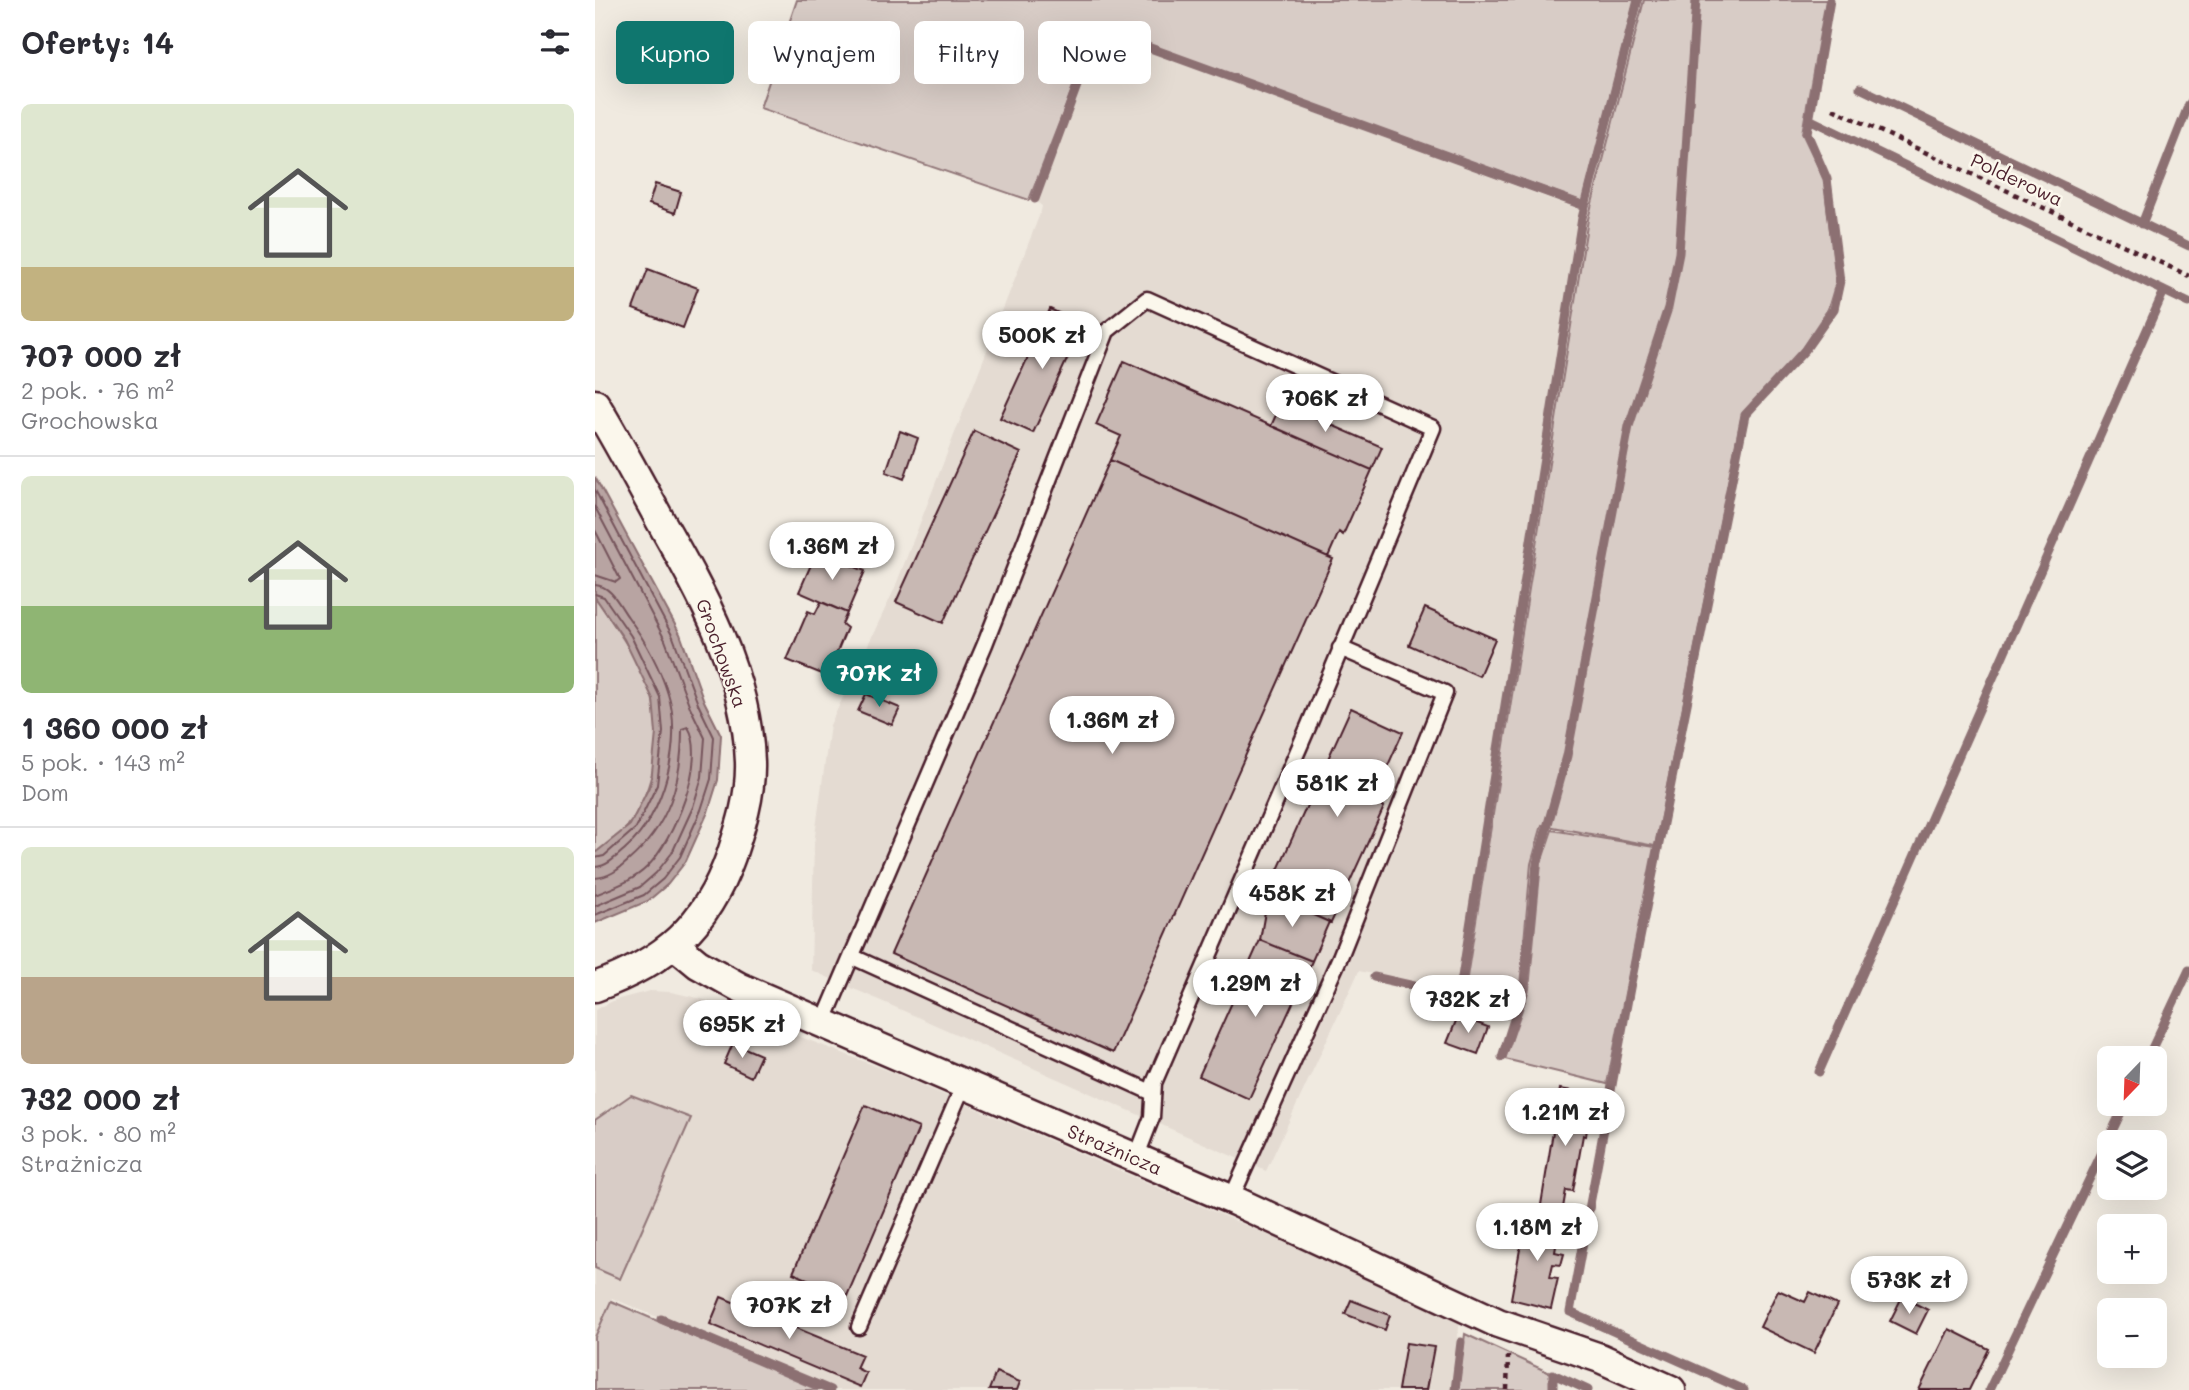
<!DOCTYPE html>
<html lang="pl">
<head>
<meta charset="utf-8">
<style>
	body { margin:0; font-family:Mali,sans-serif; background:#f2f2f3; color:#2b2b33; height:100vh; display:flex; flex-direction:column; font-size:26px; white-space:nowrap }
	* { box-sizing:border-box; margin:0 }
	p { font-size:23px; color:#7c7c81 }
	.icon { flex:none; width:38px; height:38px; fill:none; stroke:currentColor; stroke-width:2; stroke-linecap:round; stroke-linejoin:round }
	.map { position:relative; flex:1; overflow:hidden }
	.drawer { display:flex; flex-direction:column; background:#fff; width:595px }
	.drawer>* { flex:none }
	.hud { position:absolute; left:21px; top:21px; width:665px; height:63px; display:flex; gap:14px }
	.needle { width:46px; rotate:203deg }
	.controls { position:absolute; left:1502px; top:1046px; display:grid; gap:14px }
	.controls a { display:grid; place-items:center; width:70px; height:70px; border-radius:10px; background:#fff; box-shadow:0 7px 28px #0002; font-size:35px }
	.price { position:absolute; translate:-50% -60px; padding:0 16px; border-radius:24px; background:#fff; color:#222; font-size:23px; line-height:46px; filter:drop-shadow(0 2px 4px #0008) }
	.price::after { content:''; position:absolute; left:50%; top:42px; width:21px; height:16px; margin-left:-10px; background:inherit; clip-path:polygon(0 0,100% 0,50% 100%) }
	.price.active { background:#0f766e; color:#fff }
	ul { padding:0; list-style:none }
	li { display:grid; align-content:center; gap:14px; height:371px; padding:0 21px }
	li+li { border-top:2px solid #e1e1e2 }
	li span { display:grid; place-items:center; height:217px; border-radius:10px; color:#555 }
	li>.icon { margin-inline-start:auto }
	span .icon { width:126px; height:126px; fill:#fffc; stroke-width:1 }
	li b { font-size:30px }
	h2 { display:flex; justify-content:space-between; align-items:center; height:84px; padding:0 21px; font-size:30px }
	.chip { padding:0 24px; border-radius:10px; background:#fff; box-shadow:0 7px 28px #0002; font-size:24px; line-height:63px }
	.chip.active { background:#0f766e; color:#fff }
	main { display:flex; flex:1; min-height:0 }
	.map>svg:first-child { display:block }
	.built { fill:#e4dbd2 }
	.green { fill:#d8ccc6; stroke:#917678; stroke-width:2 }
	.water { fill:#b8a4a2; stroke:#8c6f72; stroke-width:2 }
	.lines { fill:none; stroke-linecap:round; stroke-linejoin:round }
	.shore { stroke:#76545b; stroke-width:2 }
	.stream { stroke:#8c6f72; stroke-width:9 }
	.building { fill:#c8b8b3; stroke:#4a1f2b; stroke-width:2 }
	.service-casing { stroke:#4a1f2b; stroke-width:19 }
	.minor-casing { stroke:#4a1f2b; stroke-width:33 }
	.path { stroke:#4a1f2b; stroke-width:4.5; stroke-dasharray:5 5; stroke-linecap:butt }
	.service { stroke:#fbf7ec; stroke-width:14 }
	.minor { stroke:#fbf7ec; stroke-width:28 }
	.labels { text-anchor:middle; dominant-baseline:central; stroke-width:5; stroke-linejoin:round; paint-order:stroke }
	.street-label { font-size:19px; fill:#4a1f2b; stroke:#fbf7ec }
</style>
</head>
<body>
<main>
<section class="drawer">
<h2>Oferty: 14<svg class="icon" aria-label="filters" viewBox="0 0 24 24"><path d="M4 7h16M4 17h16"/><circle cx="9" cy="7" r="2"/><circle cx="15" cy="17" r="2"/></svg></h2>
<ul>
<li><span style="background:linear-gradient(#dfe7d0 75%,#c2b280 0)"><svg class="icon" aria-label="home" viewBox="0 0 24 24"><path d="M3 11l9-7 9 7M6 9v11h12V9"/></svg></span><div><b>707 000 zł</b><p>2 pok. · 76 m²</p><p>Grochowska</p></div></li>
<li><span style="background:linear-gradient(#dfe7d0 60%,#8fb573 0)"><svg class="icon" aria-label="home" viewBox="0 0 24 24"><path d="M3 11l9-7 9 7M6 9v11h12V9"/></svg></span><div><b>1 360 000 zł</b><p>5 pok. · 143 m²</p><p>Dom</p></div></li>
<li><span style="background:linear-gradient(#dfe7d0 60%,#b9a48a 0)"><svg class="icon" aria-label="home" viewBox="0 0 24 24"><path d="M3 11l9-7 9 7M6 9v11h12V9"/></svg></span><div><b>732 000 zł</b><p>3 pok. · 80 m²</p><p>Strażnicza</p></div></li>
</ul>
</section>
<div class="map">
<svg width="1594" height="1390" viewBox="0 0 1594 1390">
	<rect width="100%" height="100%" fill="#f0eae0"/>
	<filter id="ink" filterUnits="userSpaceOnUse"><feTurbulence type="fractalNoise" baseFrequency=".0143" numOctaves="2"/><feDisplacementMap in="SourceGraphic" scale="14" xChannelSelector="R" yChannelSelector="G"/><feConvolveMatrix kernelMatrix="1 2 1 2 8 2 1 2 1" color-interpolation-filters="sRGB"/></filter>
	<g filter="url(#ink)">
		<path class="built" d="M504,33L986,210L861,993L764,971L671,1171L216,970L219,843L235,725L299,590L363,425L446,211L447,206L443,203Z
			M55,991L76,992L107,999L294,1071L865,1318L857,1390H235L17,1298L0,1337V1268L26,1278L36,1095L0,1120V1010L20,1000Z"/>
		<path class="green" d="M202,0H1040L988,202L502,26L434,200L165,108Z
			M1049,0H1231L1207,133L1229,179L1241,282L1233,309L1203,354L1147,414L1060,846L947,825L936,864L925,986L915,1016L868,1002L993,219Z
			M0,597C18,623 52,671 58,701C70,754 52,827 0,853Z
			M957,830L1059,847L1012,1084L910,1059L934,989L946,863Z
			M36,1095L96,1118L25,1279L0,1268V1120Z
			M16,1301L223,1390H0V1337Z
			M870,1334L955,1373L956,1390H863Z"/>
		<path class="water" d="M0,477L85,634L109,701L126,735L123,780L113,812L91,861L73,884L53,901L0,923V853L35,825L56,783L61,733L58,699L29,639L0,597Z"/>
		<g class="lines">
			<path class="shore" d="M0,490L78,637L103,704L119,737L116,779L106,810L85,857L68,879L49,895L0,915
				M0,507L70,640L95,707L110,738L107,777L98,807L77,853L61,873L45,887L0,906
				M0,530L25,579L21,582L0,575
				M0,585C17,586 24,605 33,617C49,639 65,668 73,694C88,741 69,816 31,848C22,856 13,866 0,867
				M0,594L9,597L36,636L65,697L68,732L62,785L41,828L9,856L0,858
				M0,878C14,877 23,870 33,861C74,826 87,782 87,729L93,727C113,759 78,842 52,867C38,881 19,887 0,895"/>
			<path class="stream" d="M1265,88L1594,246
				M1214,119L1594,303
				M440,199L503,29L990,206
				M1547,224L1594,104
				M779,977L864,996L987,218L1043,0
				M907,1057L929,988L942,863L972,756L1034,426L1073,308L1084,253L1101,0
				M1552,1059L1594,970
				M1224,1072L1569,291
				M66,1319L235,1390
				M860,1390L866,1342
				M958,1390V1374L993,1390
				M1149,1390L975,1312L1035,988L1150,415L1210,350L1239,309L1245,281L1232,179L1212,133L1235,0
				M1394,1390L1530,1104"/>
		</g>
		<path class="building" d="M60,184L86,192L80,213L54,204Z
			M53,269L103,288L88,328L38,309Z
			M455,309L488,325L438,433L405,418Z
			M529,361L777,470L748,535L744,532L733,557L515,460L526,436L501,425Z
			M689,397L719,411L716,416L787,447L777,470L676,426Z
			M305,431L323,438L309,479L291,472Z
			M379,431L426,453L348,623L301,602Z
			M515,460L738,559L518,1053L296,954Z
			M222,551L270,571L252,613L204,592Z
			M226,602L252,613L247,624L252,628L232,676L192,660L213,611L220,614Z
			M830,608L900,639L884,676L814,645Z
			M271,694L305,708L297,725L263,711Z
			M756,708L808,732L777,801L789,807L736,923L672,894Z
			M673,895L734,922L717,961L665,940Z
			M665,940L717,961L654,1099L604,1076Z
			M863,1016L893,1027L883,1054L852,1043Z
			M138,1043L166,1055L156,1077L129,1064Z
			M965,1089L997,1094L991,1136L988,1135L978,1191L971,1190L967,1214L945,1211Z
			M270,1105L324,1128L252,1296L198,1273Z
			M931,1216L965,1223L960,1252L969,1254L966,1265L958,1264L955,1277L963,1278L956,1309L916,1299Z
			M1183,1290L1210,1302L1215,1292L1242,1305L1219,1353L1165,1327Z
			M126,1297L267,1355L261,1368L271,1373L265,1387L115,1324Z
			M1307,1297L1333,1310L1321,1334L1295,1321Z
			M756,1300L795,1315L790,1330L750,1314Z
			M1354,1329L1394,1349L1374,1390H1324Z
			M811,1343L839,1347L831,1390H803Z
			M401,1372L425,1382L422,1390H394Z"/>
		<g class="lines">
			<g class="service-casing">
				<path id="service" d="M258,957L558,1093
					M228,1023L390,644L512,331L552,299L838,428L714,725L559,1083L557,1117L541,1158
					M636,1199L745,957L850,693L745,648
					M264,1327L369,1084"/>
			</g>
			<g class="minor-casing">
				<path id="minor" d="M0,404C23,442 44,481 65,520C108,596 152,674 155,762C156,795 146,826 136,856C111,927 69,962 0,987
					M80,945L103,964L144,987L640,1201L903,1323L1005,1358L1076,1390"/>
			</g>
			<path class="path" d="M1238,109L1594,276
				M912,1390L913,1356"/>
			<use href="#service" class="service"/>
			<use href="#minor" class="minor"/>
		</g>
	</g>
	<g class="labels">
		<g class="street-label">
			<text transform="translate(1422 179) rotate(25)">Polderowa</text>
			<text transform="translate(127 653) rotate(70)">Grochowska</text>
			<text transform="translate(520 1149) rotate(23)">Strażnicza</text>
		</g>
	</g>
</svg>
<div class="controls">
<a><svg class="needle" viewBox="-14 -14 28 28"><path d="M0-13l5 13h-10z" fill="#e53935"/><path d="M0 13l5-13h-10z" fill="#7c7c81"/></svg></a>
<a><svg class="icon" aria-label="layers" viewBox="0 0 24 24"><path d="M12 4l9 5-9 5-9-5zM3 14l9 5 9-5"/></svg></a>
<a>+</a>
<a>−</a>
</div>
<b class="price" style="left:447px;top:371px">500K zł</b>
<b class="price" style="left:730px;top:434px">706K zł</b>
<b class="price" style="left:237px;top:582px">1.36M zł</b>
<b class="price active" style="left:284px;top:709px">707K zł</b>
<b class="price" style="left:517px;top:756px">1.36M zł</b>
<b class="price" style="left:742px;top:819px">581K zł</b>
<b class="price" style="left:697px;top:929px">458K zł</b>
<b class="price" style="left:660px;top:1019px">1.29M zł</b>
<b class="price" style="left:873px;top:1035px">732K zł</b>
<b class="price" style="left:147px;top:1060px">695K zł</b>
<b class="price" style="left:970px;top:1148px">1.21M zł</b>
<b class="price" style="left:942px;top:1263px">1.18M zł</b>
<b class="price" style="left:1314px;top:1316px">573K zł</b>
<b class="price" style="left:194px;top:1341px">707K zł</b>
<div class="hud">
<a class="chip active">Kupno</a>
<a class="chip">Wynajem</a>
<a class="chip">Filtry</a>
<a class="chip">Nowe</a>
</div>
</div>
</main>
</body>
</html>
